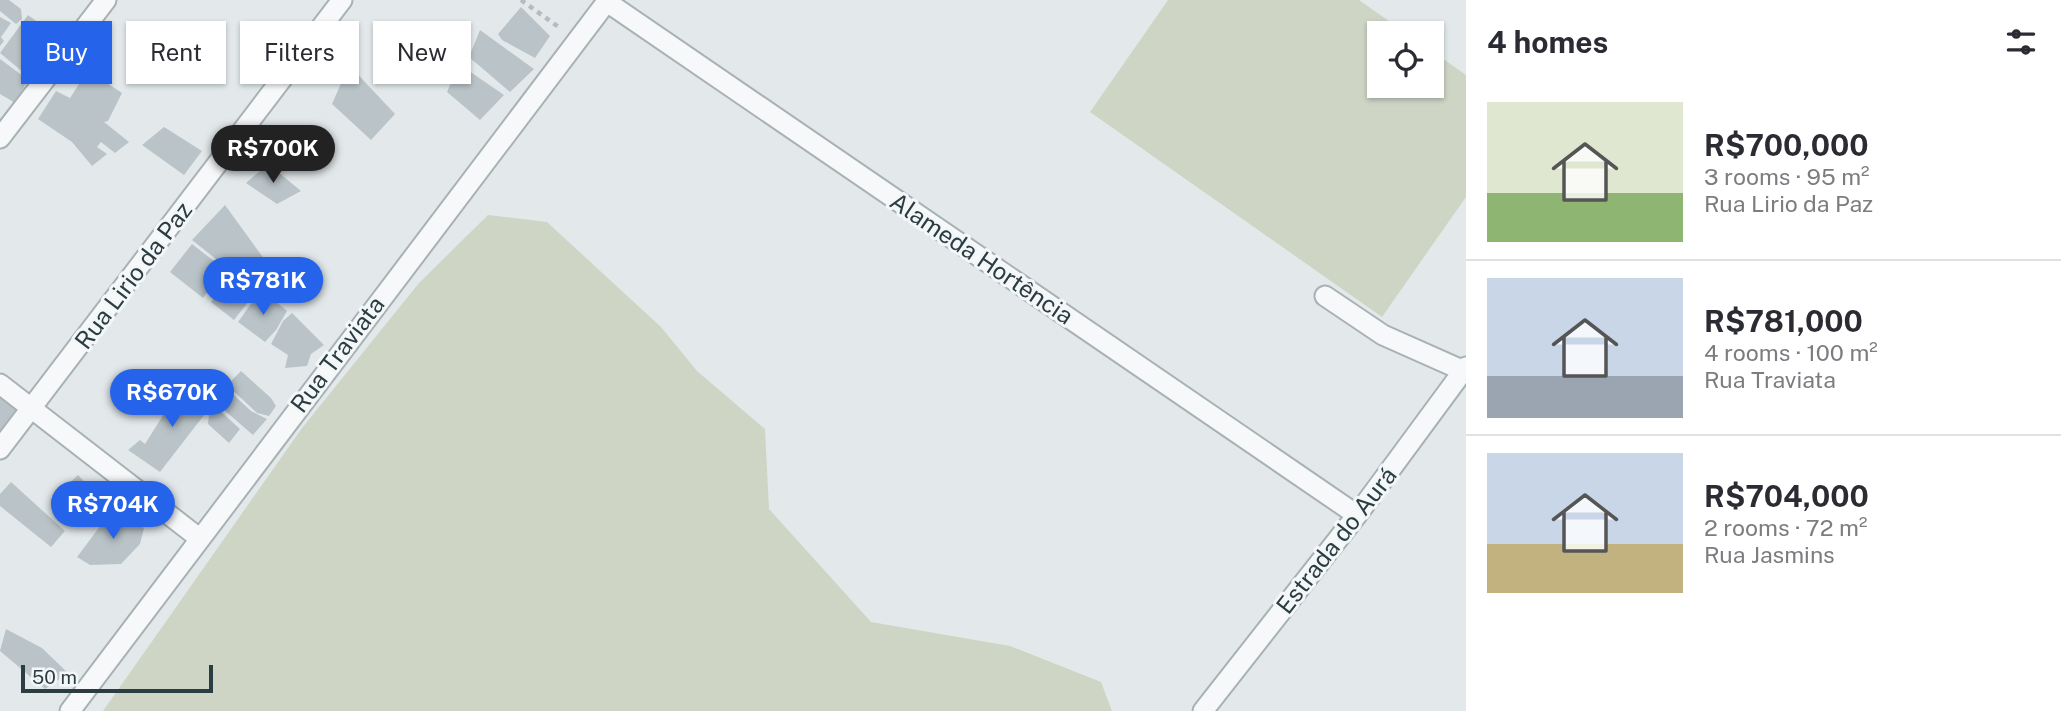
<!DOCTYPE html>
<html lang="en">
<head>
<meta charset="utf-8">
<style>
	body { margin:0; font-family:"Public Sans",sans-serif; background:#f2f2f3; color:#2b2b33; height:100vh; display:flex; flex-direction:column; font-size:26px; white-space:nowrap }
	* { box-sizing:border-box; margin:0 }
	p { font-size:23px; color:#7c7c81 }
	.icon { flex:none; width:38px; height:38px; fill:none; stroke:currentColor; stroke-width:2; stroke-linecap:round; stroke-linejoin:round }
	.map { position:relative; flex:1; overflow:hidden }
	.drawer { display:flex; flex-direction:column; background:#fff; width:595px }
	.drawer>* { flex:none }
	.top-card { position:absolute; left:21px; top:21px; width:665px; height:63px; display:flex; gap:14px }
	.buttons { position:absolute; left:1367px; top:21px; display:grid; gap:14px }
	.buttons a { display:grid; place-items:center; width:77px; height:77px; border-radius:0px; background:#fff; box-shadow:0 2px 5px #0004; font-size:35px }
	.scale { position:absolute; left:21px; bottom:18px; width:192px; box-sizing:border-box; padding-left:7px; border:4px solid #2b3c43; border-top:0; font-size:19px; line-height:24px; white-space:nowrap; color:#2b3c43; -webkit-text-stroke:5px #f3f7f8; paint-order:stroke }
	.price { position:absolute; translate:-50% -60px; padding:0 16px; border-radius:24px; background:#2563eb; color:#fff; font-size:23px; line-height:46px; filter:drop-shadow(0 2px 4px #0008) }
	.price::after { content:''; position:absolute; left:50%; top:42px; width:21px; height:16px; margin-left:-10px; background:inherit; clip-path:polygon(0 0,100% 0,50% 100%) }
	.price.on { background:#222; color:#fff }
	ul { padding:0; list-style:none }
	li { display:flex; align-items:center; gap:21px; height:175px; padding:0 21px }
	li+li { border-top:2px solid #e1e1e2 }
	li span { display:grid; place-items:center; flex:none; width:196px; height:140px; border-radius:0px; color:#555 }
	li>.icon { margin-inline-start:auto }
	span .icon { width:84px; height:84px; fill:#fffc; stroke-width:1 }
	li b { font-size:30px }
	h2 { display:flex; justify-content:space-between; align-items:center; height:84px; padding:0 21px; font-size:30px }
	.tag { padding:0 24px; border-radius:0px; background:#fff; box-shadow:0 2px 5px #0004; font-size:24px; line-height:63px }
	.tag.on { background:#2563eb; color:#fff }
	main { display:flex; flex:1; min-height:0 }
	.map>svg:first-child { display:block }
	.green { fill:#ced5c5 }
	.building { fill:#bac4c8 }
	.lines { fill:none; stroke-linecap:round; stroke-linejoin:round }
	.minor-casing { stroke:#a8b2b5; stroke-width:23 }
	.path { stroke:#b5bcbf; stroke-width:4.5; stroke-dasharray:5 5; stroke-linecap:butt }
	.minor { stroke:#f6f8f9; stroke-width:19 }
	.labels { text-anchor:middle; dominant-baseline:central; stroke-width:6; stroke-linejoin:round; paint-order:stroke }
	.street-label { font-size:24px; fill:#2b3c43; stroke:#f3f7f8 }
</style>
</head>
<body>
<main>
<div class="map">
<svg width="1466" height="711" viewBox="0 0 1466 711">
	<rect width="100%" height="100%" fill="#e3e9eb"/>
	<path class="green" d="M1168,0H1359L1406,33H1379V86H1432V51L1466,75V197L1382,317L1090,112Z
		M488,215L547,222L661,327L697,371L765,429L769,509L871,622L1010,646L1101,682L1112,711H103L302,428L419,283Z"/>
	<path class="building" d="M0,0H9L21,9L22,19L16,24L0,11Z
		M521,7L550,36L535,58L502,40L498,34Z
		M28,15L63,41L30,78L0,53Z
		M0,17L11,23L1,37L4,41L0,46Z
		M480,30L534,69L510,92L469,57Z
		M0,59L27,79L17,104L0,94Z
		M459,64L504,95L480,120L447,92Z
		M349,65L395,114L371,140L332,104Z
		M88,70L122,93L108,121L104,122L129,142L115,153L101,142L97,147L107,154L92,166L72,142L38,119L56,91L70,98Z
		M164,127L202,151L184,175L142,145Z
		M268,164L272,167L301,191L277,204L246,183Z
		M225,205L270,267L255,290L192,240Z
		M192,244L255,293L234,320L211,302L220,290L213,284L203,298L170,272Z
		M267,294L287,311L276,330L265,342L238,322L251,304Z
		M292,313L324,345L311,354L307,366L285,368L288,355L271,344L283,321Z
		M241,371L271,398L276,406L269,416L257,413L227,385Z
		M181,387L191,396L198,391L211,406L160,472L128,450L140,440L145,444Z
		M226,388L251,411L267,419L253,435L216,403L218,395Z
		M0,393L20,414L0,435Z
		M216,407L240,429L229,443L208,424L209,414Z
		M78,475L92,490L67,513L53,498Z
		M11,482L65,531L51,547L0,506V494Z
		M113,509L144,528L140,544L121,564L90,565L77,557Z
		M6,629L42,648L68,673L45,689L0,651Z"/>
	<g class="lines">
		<g class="minor-casing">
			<path id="minor" d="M607,2L1357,515
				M0,138L106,0
				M1325,296L1383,335L1464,371
				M0,384L199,538
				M0,449L342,0
				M70,711L608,0
				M1203,711L1357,515L1466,367"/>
		</g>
		<path class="path" d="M521,0L560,28"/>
		<use href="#minor" class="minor"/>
	</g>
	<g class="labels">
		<g class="street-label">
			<text transform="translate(982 258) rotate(34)">Alameda Hortência</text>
			<text transform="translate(133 275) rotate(-53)">Rua Lirio da Paz</text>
			<text transform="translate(337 354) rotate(-53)">Rua Traviata</text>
			<text transform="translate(1336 540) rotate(-52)">Estrada do Aurá</text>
		</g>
	</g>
</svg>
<div class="buttons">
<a><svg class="icon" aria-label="locate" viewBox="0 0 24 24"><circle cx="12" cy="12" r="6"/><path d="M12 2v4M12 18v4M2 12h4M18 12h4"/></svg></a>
</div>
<div class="scale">50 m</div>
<b class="price on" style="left:273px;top:185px">R$700K</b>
<b class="price" style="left:263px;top:317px">R$781K</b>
<b class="price" style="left:172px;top:429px">R$670K</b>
<b class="price" style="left:113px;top:541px">R$704K</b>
<div class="top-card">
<a class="tag on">Buy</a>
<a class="tag">Rent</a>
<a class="tag">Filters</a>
<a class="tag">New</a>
</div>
</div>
<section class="drawer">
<h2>4 homes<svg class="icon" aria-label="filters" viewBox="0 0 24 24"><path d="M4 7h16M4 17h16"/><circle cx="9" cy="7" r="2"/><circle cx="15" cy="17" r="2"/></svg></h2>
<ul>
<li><span style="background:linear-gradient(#dfe7d0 65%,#8fb573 0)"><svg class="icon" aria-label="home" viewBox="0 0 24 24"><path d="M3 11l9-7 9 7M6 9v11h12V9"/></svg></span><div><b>R$700,000</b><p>3 rooms · 95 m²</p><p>Rua Lirio da Paz</p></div></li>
<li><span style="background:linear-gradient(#c9d6e8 70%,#9aa5b1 0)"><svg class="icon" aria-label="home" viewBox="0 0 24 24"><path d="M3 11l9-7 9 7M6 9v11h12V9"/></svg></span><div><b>R$781,000</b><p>4 rooms · 100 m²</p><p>Rua Traviata</p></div></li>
<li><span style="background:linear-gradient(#c9d6e8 65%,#c2b280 0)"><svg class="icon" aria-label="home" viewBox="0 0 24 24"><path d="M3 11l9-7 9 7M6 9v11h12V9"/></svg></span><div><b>R$704,000</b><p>2 rooms · 72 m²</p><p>Rua Jasmins</p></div></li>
</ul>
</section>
</main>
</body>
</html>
